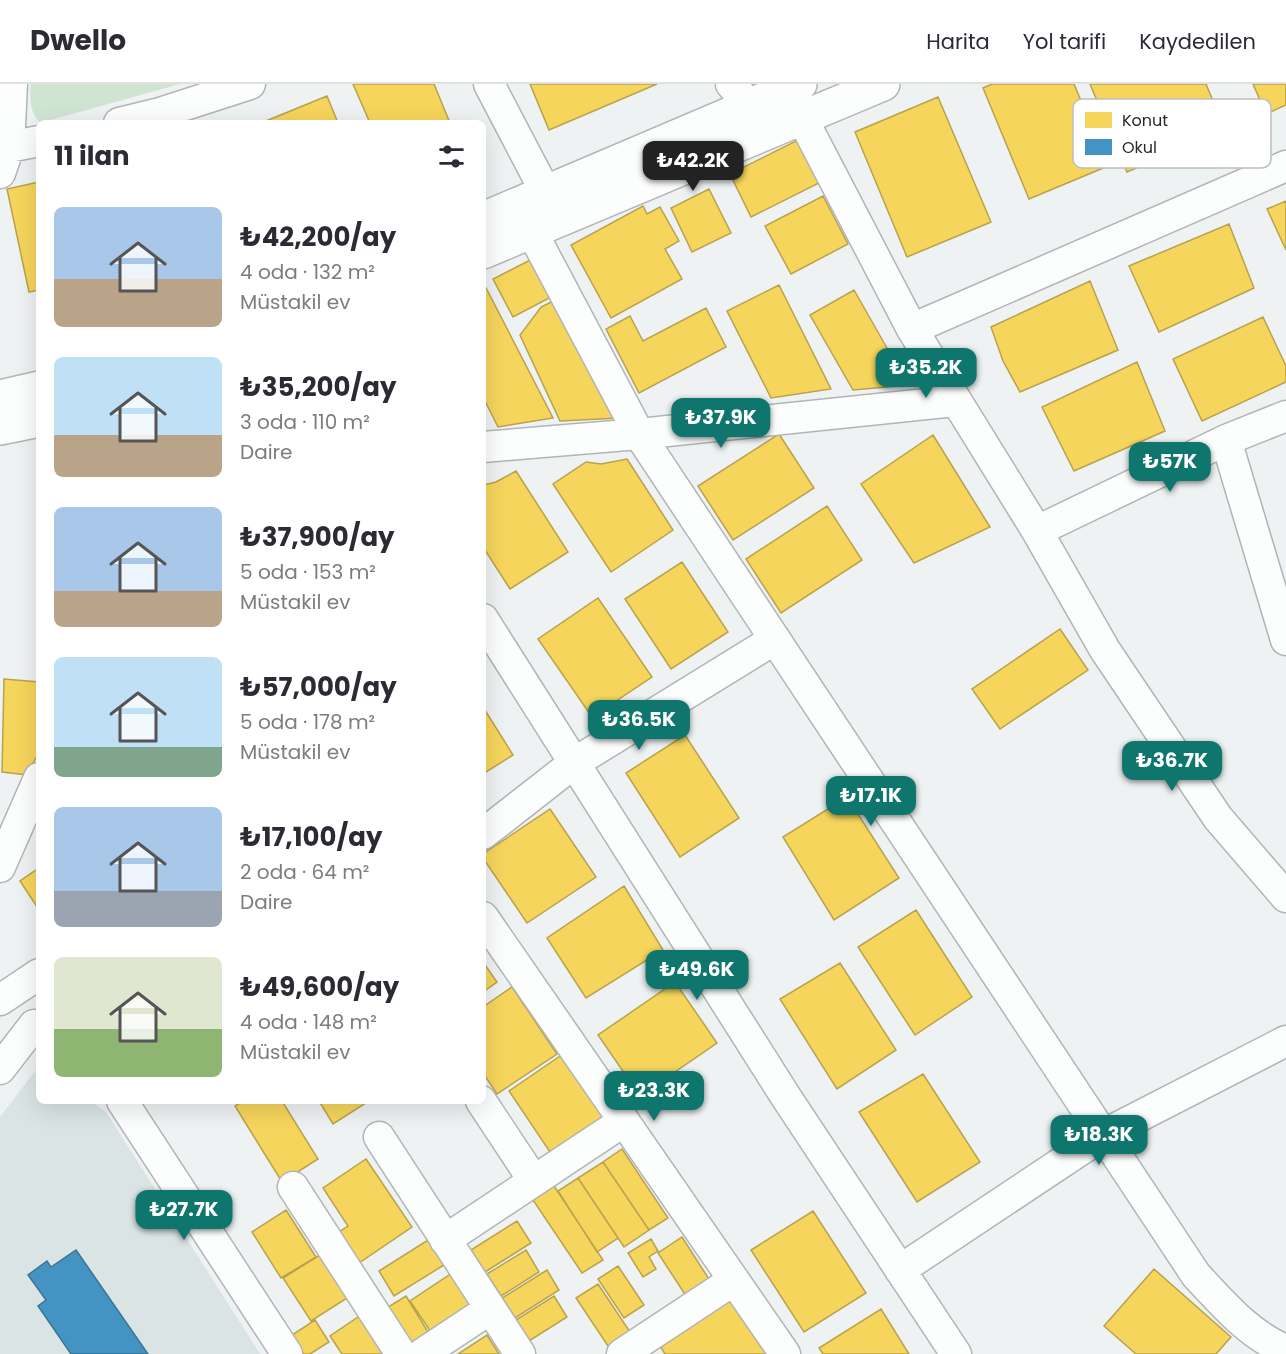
<!DOCTYPE html>
<html lang="tr">
<head>
<meta charset="utf-8">
<style>
	body { margin:0; font-family:Poppins,sans-serif; background:#f2f2f3; color:#2b2b33; height:100vh; display:flex; flex-direction:column; font-size:22px; white-space:nowrap }
	* { box-sizing:border-box; margin:0 }
	p { font-size:20px; color:#7c7c81 }
	.icon { flex:none; width:33px; height:33px; fill:none; stroke:currentColor; stroke-width:2; stroke-linecap:round; stroke-linejoin:round }
	.map { position:relative; flex:1; overflow:hidden }
	.side { position:absolute; left:36px; top:36px; width:450px; height:984px; display:flex; flex-direction:column; background:#fff; border-radius:9px; box-shadow:0 6px 24px #0002 }
	.side>* { flex:none }
	.price { position:absolute; translate:-50% -51px; padding:0 14px; border-radius:12px; background:#0f766e; color:#fff; font-size:20px; line-height:39px; filter:drop-shadow(0 2px 3px #0008) }
	.price::after { content:''; position:absolute; left:50%; top:36px; width:18px; height:14px; margin-left:-9px; background:inherit; clip-path:polygon(0 0,100% 0,50% 100%) }
	.price.current { background:#222; color:#fff }
	ul { padding:0; list-style:none }
	li { display:flex; align-items:center; gap:18px; height:150px; padding:0 18px }
	li span { display:grid; place-items:center; flex:none; width:168px; height:120px; border-radius:9px; color:#555 }
	li>.icon { margin-inline-start:auto }
	span .icon { width:72px; height:72px; fill:#fffc; stroke-width:1 }
	li b { font-size:26px }
	h2 { display:flex; justify-content:space-between; align-items:center; height:72px; padding:0 18px; font-size:26px }
	header { display:flex; align-items:center; gap:36px; box-sizing:border-box; height:84px; padding:0 30px; background:#fff; border-bottom:2px solid #e1e1e2 }
	header strong { font-size:28px }
	nav { display:flex; gap:33px; margin-inline-start:auto; font-size:21px }
	.map>svg:first-child { display:block }
	.built { fill:#dae4e4 }
	.green { fill:#cfe5d2 }
	.homes { fill:#f6d55c; stroke:#b8a24d; stroke-width:1.5 }
	.schools { fill:#4393c3; stroke:#3b7495; stroke-width:1.5 }
	.lines { fill:none; stroke-linecap:round; stroke-linejoin:round }
	.street-casing { stroke:#b2b5b5; stroke-width:33 }
	.secondary-casing { stroke:#b2b5b5; stroke-width:36 }
	.street { stroke:#fcfdfd; stroke-width:30 }
	.secondary { stroke:#fcfdfd; stroke-width:33 }
	.key { fill:#fff; stroke:#bebfbf; stroke-width:1.5 }
	.key-label { font-size:16px; fill:#282a2a }
</style>
</head>
<body>
<header>
<strong>Dwello</strong>
<nav><a>Harita</a><a>Yol tarifi</a><a>Kaydedilen</a></nav>
</header>
<div class="map">
<svg width="1286" height="1270" viewBox="0 0 1286 1270">
	<rect width="100%" height="100%" fill="#eef2f2"/>
	<path class="built" d="M39,982V1017H91L106,1028L260,1270H0V1033Z"/>
	<path class="green" d="M31,0H180L40,39C30,29 29,13 31,0Z"/>
	<path class="homes" d="M353,0H434L450,39H370Z
		M530,0H657L549,46Z
		M992,0H1074L1108,82L1029,115L983,4Z
		M1090,0H1206L1225,46L1127,88Z
		M1253,0H1286V21L1266,30Z
		M327,12L338,39H267L266,37Z
		M938,13L991,138L907,173L855,48Z
		M804,53L825,96L751,133L730,90Z
		M39,98V206L29,208L7,105Z
		M709,105L731,149L692,168L671,124Z
		M823,112L848,160L791,190L765,142Z
		M1286,117V166L1267,125Z
		M643,122L647,130L660,123L679,157L665,165L682,195L611,234L571,161Z
		M1229,140L1254,204L1159,248L1129,182Z
		M538,172L557,210L513,233L493,195Z
		M1090,197L1118,266L1020,308L1003,277L991,243Z
		M483,198L553,334L498,343L483,313Z
		M779,201L831,305L771,314L727,227Z
		M854,206L908,301L853,306L810,231Z
		M559,214L619,334L560,337L520,251L541,223Z
		M706,224L726,263L639,309L606,245L630,232L643,257Z
		M1263,233L1286,282V298L1202,337L1173,275Z
		M1137,278L1165,347L1074,387L1042,323Z
		M779,350L814,404L733,456L698,402Z
		M933,351L990,443L914,479L861,400Z
		M627,375L673,446L611,488L553,400L586,378L601,380Z
		M516,387L568,468L510,505L483,463V401L496,398Z
		M827,422L862,476L781,529L746,475Z
		M682,478L728,548L671,585L625,515Z
		M598,514L652,593L592,633L538,555Z
		M1060,545L1088,586L1000,645L972,605Z
		M4,595L39,598V668L27,691L2,688Z
		M483,623L513,671L483,690Z
		M685,651L739,734L680,773L626,689Z
		M847,713L899,794L834,836L783,753Z
		M550,725L596,793L527,839L483,774V770Z
		M39,784V826L20,797Z
		M624,802L663,866L586,914L547,854Z
		M916,826L972,913L915,951L858,863Z
		M483,878L497,898L483,908Z
		M840,879L896,966L837,1005L780,915Z
		M675,898L717,959L640,1012L598,951Z
		M512,903L557,970L497,1010L483,989V923Z
		M566,968L608,1030L550,1068L509,1007Z
		M923,990L980,1078L917,1118L859,1028Z
		M243,1017H282L318,1075L282,1098L235,1022Z
		M319,1017H369L333,1040Z
		M622,1065L668,1134L649,1146L603,1078Z
		M366,1075L412,1143L359,1179L339,1148L348,1142L323,1104Z
		M603,1078L649,1146L624,1163L578,1094Z
		M578,1094L618,1154L597,1168L558,1107Z
		M554,1102L603,1176L582,1189L533,1116Z
		M286,1126L316,1173L281,1194L252,1148Z
		M813,1127L866,1209L804,1248L751,1166Z
		M517,1137L531,1159L485,1188L471,1166Z
		M682,1153L714,1203L690,1218L658,1169Z
		M651,1155L658,1167L649,1173L656,1185L643,1193L628,1169Z
		M428,1156L444,1181L394,1212L379,1187Z
		M328,1166L355,1209L311,1237L283,1194Z
		M526,1166L539,1188L501,1212L487,1190Z
		M618,1182L644,1221L624,1234L598,1195Z
		M1154,1185L1231,1253L1216,1270H1136L1104,1242Z
		M547,1186L559,1206L515,1234L502,1214Z
		M452,1189L475,1224L433,1251L410,1217Z
		M598,1200L634,1254L612,1268L576,1214Z
		M734,1210L771,1270H665L657,1257Z
		M406,1212L431,1253L410,1265L385,1225Z
		M554,1212L567,1233L529,1257L516,1236Z
		M881,1225L909,1270H823L819,1264Z
		M361,1231L388,1270H342L330,1252Z
		M315,1236L329,1258L310,1270H303L292,1251Z
		M487,1251L499,1270H458Z"/>
	<path class="schools" d="M76,1166L148,1270H71L38,1222L46,1216L28,1191L47,1177L51,1183Z"/>
	<g class="lines">
		<g class="street-casing">
			<path id="street" d="M489,0L546,109
				M731,0L749,21
				M802,34L912,245L1037,447L1105,566L1218,734L1286,813
				M119,39L160,29L250,0
				M9,63L39,57
				M0,89L9,63L12,0
				M532,148L639,350L1196,1191C1222,1219 1250,1252 1286,1266
				M912,245L1286,82
				M1226,356L1286,556
				M483,363L639,350L955,317
				M1037,447L1226,356L1286,332
				M483,535L786,1013L956,1270
				M483,750L574,679L775,555
				M0,783L39,694
				M483,833L785,1270
				M0,916L39,890
				M0,985L34,941
				M122,1017L287,1270
				M481,1017L534,1097
				M379,1053L520,1270
				M293,1103L401,1270
				M445,1156L624,1037
				M900,1186L1103,1051L1286,957
				M422,1270L490,1225
				M622,1270L734,1196"/>
		</g>
		<g class="secondary-casing">
			<path id="secondary" d="M483,135L800,0
				M483,168L883,0
				M0,313L39,304
				M0,344L39,336"/>
		</g>
		<use href="#street" class="street"/>
		<use href="#secondary" class="secondary"/>
	</g>
	<rect x="1073" y="15" width="198" height="69" rx="9" class="key"/>
	<rect x="1085" y="28" width="27" height="16" fill="#f6d55c"/>
	<rect x="1085" y="55" width="27" height="16" fill="#4393c3"/>
	<g class="key-label">
		<text x="1122" y="42">Konut</text>
		<text x="1122" y="69">Okul</text>
	</g>
</svg>
<b class="price current" style="left:693px;top:108px">₺42.2K</b>
<b class="price" style="left:926px;top:315px">₺35.2K</b>
<b class="price" style="left:721px;top:365px">₺37.9K</b>
<b class="price" style="left:1170px;top:409px">₺57K</b>
<b class="price" style="left:639px;top:667px">₺36.5K</b>
<b class="price" style="left:1172px;top:708px">₺36.7K</b>
<b class="price" style="left:871px;top:743px">₺17.1K</b>
<b class="price" style="left:697px;top:917px">₺49.6K</b>
<b class="price" style="left:654px;top:1038px">₺23.3K</b>
<b class="price" style="left:1099px;top:1082px">₺18.3K</b>
<b class="price" style="left:184px;top:1157px">₺27.7K</b>
<section class="side">
<h2>11 ilan<svg class="icon" aria-label="filters" viewBox="0 0 24 24"><path d="M4 7h16M4 17h16"/><circle cx="9" cy="7" r="2"/><circle cx="15" cy="17" r="2"/></svg></h2>
<ul>
<li><span style="background:linear-gradient(#a9c7e8 60%,#b9a48a 0)"><svg class="icon" aria-label="home" viewBox="0 0 24 24"><path d="M3 11l9-7 9 7M6 9v11h12V9"/></svg></span><div><b>₺42,200/ay</b><p>4 oda · 132 m²</p><p>Müstakil ev</p></div></li>
<li><span style="background:linear-gradient(#bfe0f5 65%,#b9a48a 0)"><svg class="icon" aria-label="home" viewBox="0 0 24 24"><path d="M3 11l9-7 9 7M6 9v11h12V9"/></svg></span><div><b>₺35,200/ay</b><p>3 oda · 110 m²</p><p>Daire</p></div></li>
<li><span style="background:linear-gradient(#a9c7e8 70%,#b9a48a 0)"><svg class="icon" aria-label="home" viewBox="0 0 24 24"><path d="M3 11l9-7 9 7M6 9v11h12V9"/></svg></span><div><b>₺37,900/ay</b><p>5 oda · 153 m²</p><p>Müstakil ev</p></div></li>
<li><span style="background:linear-gradient(#bfe0f5 75%,#7fa58c 0)"><svg class="icon" aria-label="home" viewBox="0 0 24 24"><path d="M3 11l9-7 9 7M6 9v11h12V9"/></svg></span><div><b>₺57,000/ay</b><p>5 oda · 178 m²</p><p>Müstakil ev</p></div></li>
<li><span style="background:linear-gradient(#a9c7e8 70%,#9aa5b1 0)"><svg class="icon" aria-label="home" viewBox="0 0 24 24"><path d="M3 11l9-7 9 7M6 9v11h12V9"/></svg></span><div><b>₺17,100/ay</b><p>2 oda · 64 m²</p><p>Daire</p></div></li>
<li><span style="background:linear-gradient(#dfe7d0 60%,#8fb573 0)"><svg class="icon" aria-label="home" viewBox="0 0 24 24"><path d="M3 11l9-7 9 7M6 9v11h12V9"/></svg></span><div><b>₺49,600/ay</b><p>4 oda · 148 m²</p><p>Müstakil ev</p></div></li>
</ul>
</section>
</div>
</body>
</html>
